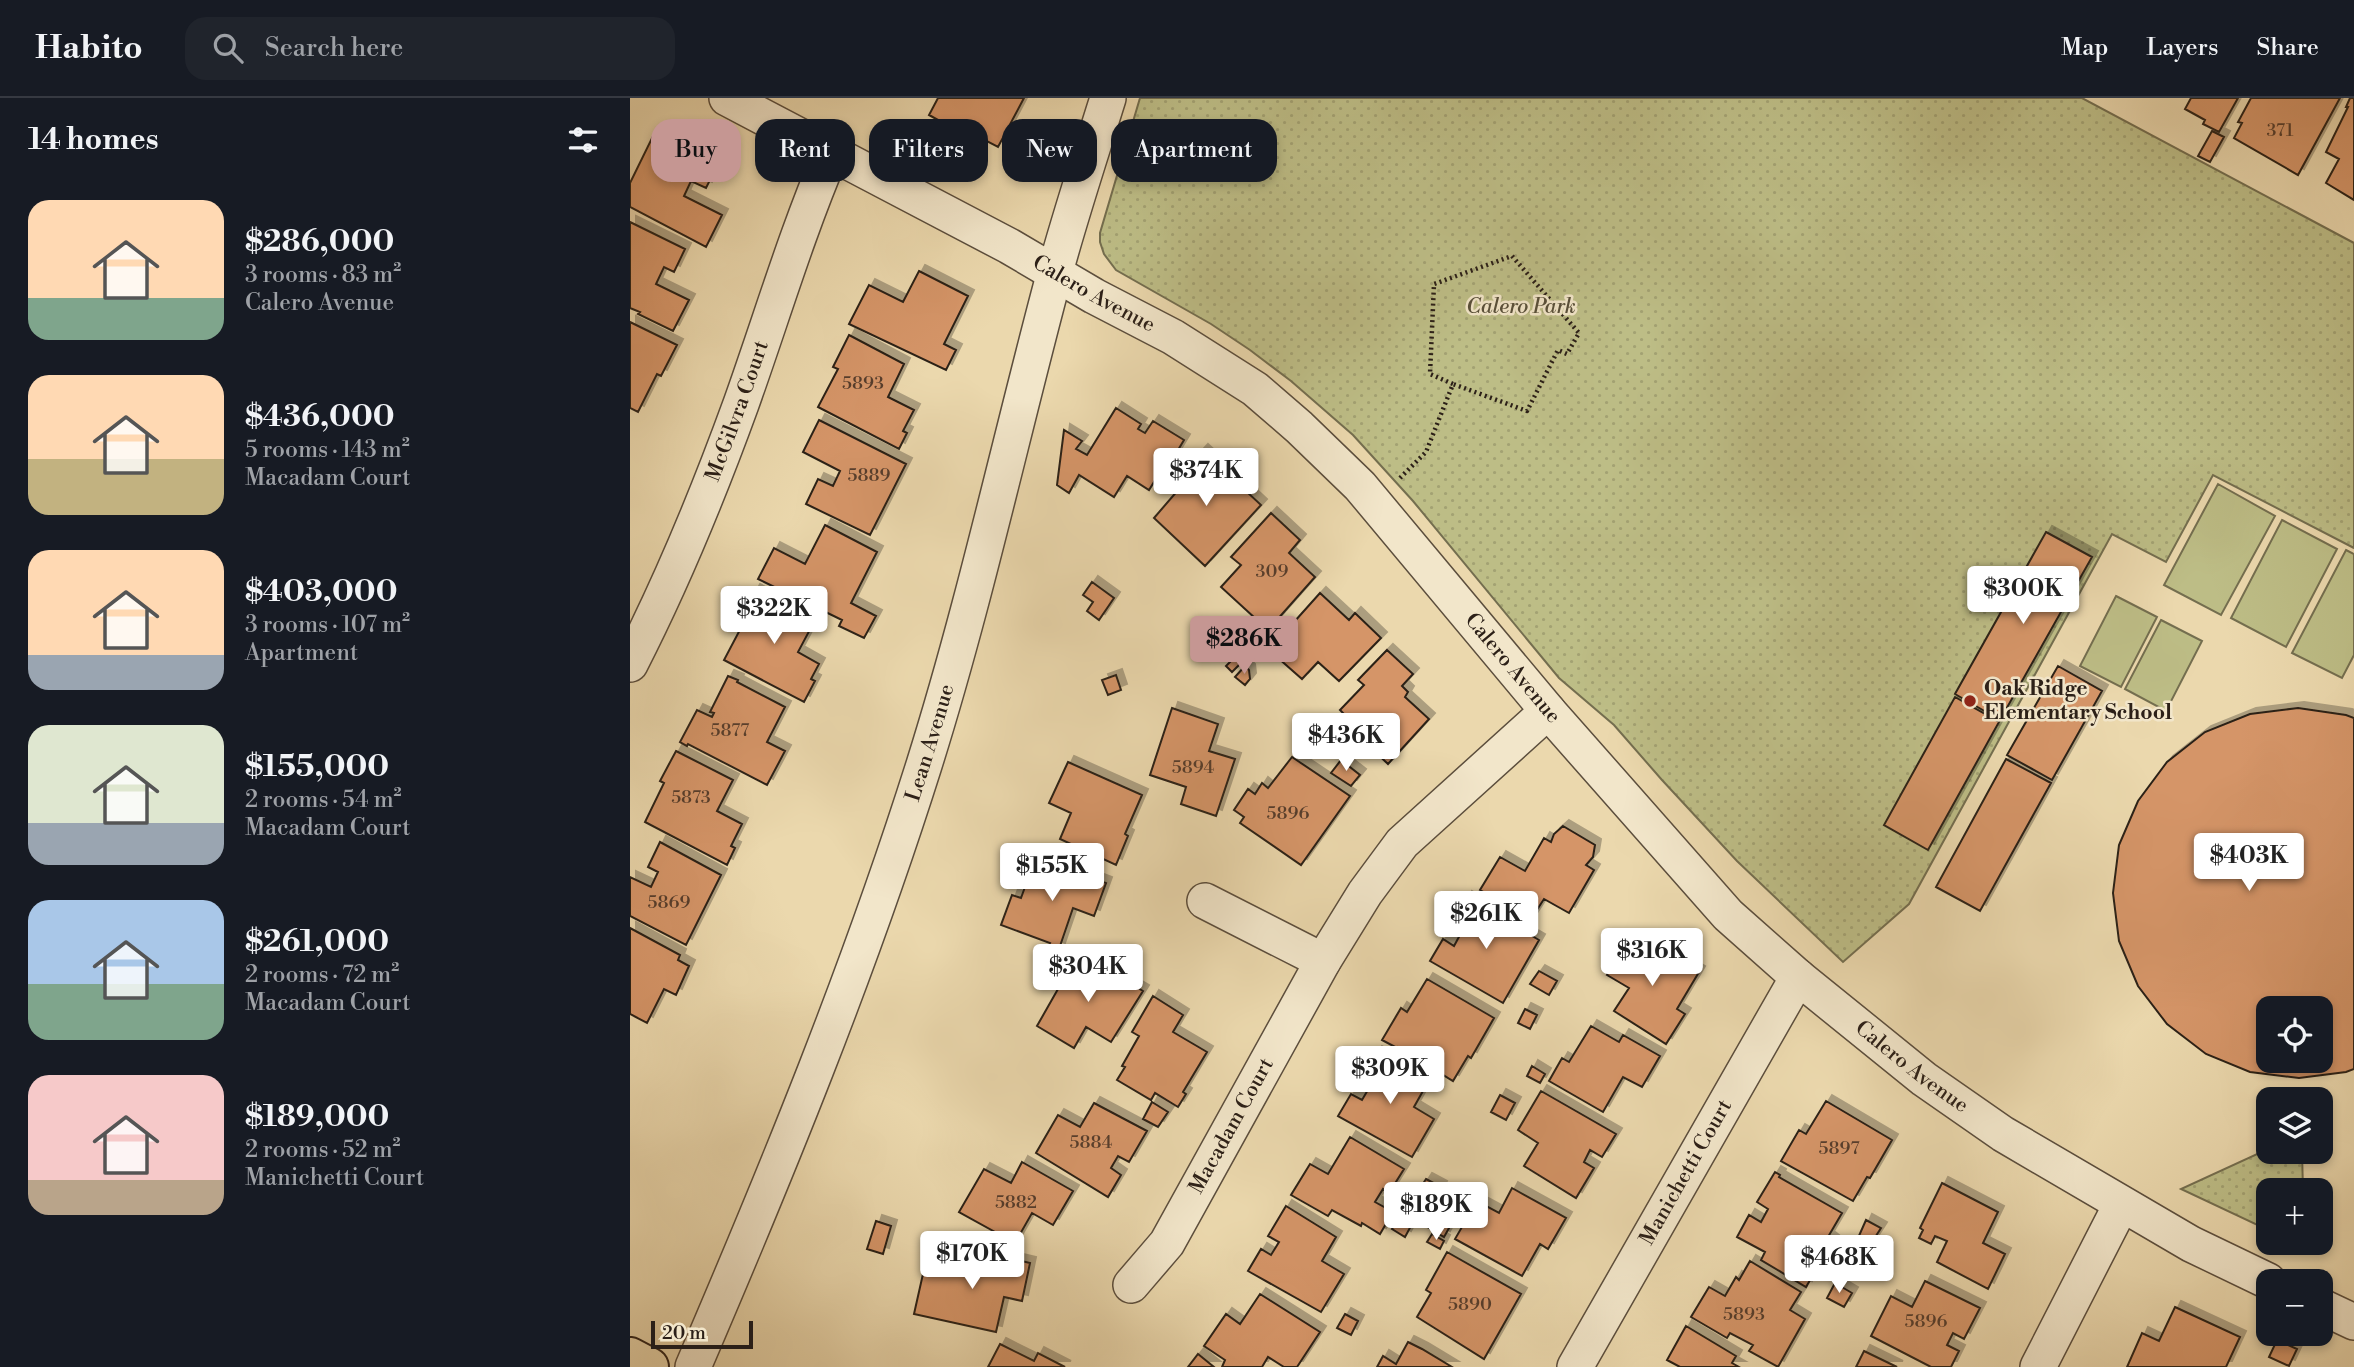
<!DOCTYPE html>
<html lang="en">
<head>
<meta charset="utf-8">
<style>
	body { margin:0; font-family:"Libre Bodoni",serif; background:#20242c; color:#f1f3f6; height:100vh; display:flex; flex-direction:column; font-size:26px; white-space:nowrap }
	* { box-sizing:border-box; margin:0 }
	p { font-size:23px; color:#9ea1a6 }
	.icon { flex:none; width:38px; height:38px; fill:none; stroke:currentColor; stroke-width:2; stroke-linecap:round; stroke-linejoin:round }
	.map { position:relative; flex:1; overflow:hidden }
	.drawer { display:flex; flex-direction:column; background:#171b24; width:630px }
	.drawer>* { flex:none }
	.top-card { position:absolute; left:21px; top:21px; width:665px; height:63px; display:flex; gap:14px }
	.tools { position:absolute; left:1626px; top:898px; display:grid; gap:14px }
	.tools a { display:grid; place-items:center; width:77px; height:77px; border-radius:14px; background:#171b24; box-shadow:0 4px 10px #0003; font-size:35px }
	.scale { position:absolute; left:21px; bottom:18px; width:102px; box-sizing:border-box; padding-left:7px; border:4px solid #2c2018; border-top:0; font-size:19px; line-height:24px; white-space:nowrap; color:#2c2018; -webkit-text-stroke:5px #f2e6ca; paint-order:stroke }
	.price { position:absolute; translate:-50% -60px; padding:0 16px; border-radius:7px; background:#fff; color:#222; font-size:23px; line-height:46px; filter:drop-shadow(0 2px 4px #0008) }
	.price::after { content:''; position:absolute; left:50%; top:42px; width:21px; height:16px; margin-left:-10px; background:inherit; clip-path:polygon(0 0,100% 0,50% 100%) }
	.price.selected { background:#c59692; color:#111 }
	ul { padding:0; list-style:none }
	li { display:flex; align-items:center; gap:21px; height:175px; padding:0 28px }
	li span { display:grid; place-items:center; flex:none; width:196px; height:140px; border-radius:21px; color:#555 }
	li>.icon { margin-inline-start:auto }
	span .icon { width:84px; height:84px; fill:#fffc; stroke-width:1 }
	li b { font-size:30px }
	h2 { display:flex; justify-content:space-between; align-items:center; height:84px; padding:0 28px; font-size:30px }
	.chip { padding:0 24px; border-radius:21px; background:#171b24; box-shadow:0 4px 10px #0003; font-size:24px; line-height:63px }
	.chip.selected { background:#c59692; color:#111 }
	header { display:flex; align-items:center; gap:42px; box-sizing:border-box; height:98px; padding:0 35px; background:#171b24; border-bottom:2px solid #363941 }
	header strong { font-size:33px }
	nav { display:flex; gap:38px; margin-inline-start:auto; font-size:24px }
	.search { width:490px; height:63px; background:#20242c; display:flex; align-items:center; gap:18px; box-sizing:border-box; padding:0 24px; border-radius:21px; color:#9ea1a6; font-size:26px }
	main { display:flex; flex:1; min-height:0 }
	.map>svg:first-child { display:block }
	.grass { fill:#bdbd86; stroke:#746e4f; stroke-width:2 }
	.park { fill:url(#park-dots); stroke:#746e4f; stroke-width:2 }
	.building { fill:#d59567; stroke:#2c2018; stroke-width:2; fill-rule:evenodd; filter:url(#shadow) }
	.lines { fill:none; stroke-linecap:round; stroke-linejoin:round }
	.minor-casing { stroke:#5c4e3d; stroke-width:38 }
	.highway-casing { stroke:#2c2018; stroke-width:42 }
	.path { stroke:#2c2018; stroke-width:4.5; stroke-dasharray:2 3.5; stroke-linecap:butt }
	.minor { stroke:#f2e6ca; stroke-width:35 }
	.highway { stroke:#ebd8ad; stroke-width:38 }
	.poi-dot { fill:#8f2418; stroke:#f2e6ca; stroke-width:2.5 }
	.labels { text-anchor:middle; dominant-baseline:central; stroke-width:5; stroke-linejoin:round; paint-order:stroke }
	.number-label { font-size:18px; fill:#563d2c }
	.street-label { font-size:21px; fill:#2c2018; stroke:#f2e6ca }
	.park-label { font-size:21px; font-style:italic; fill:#584f39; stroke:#f2e6ca }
	.poi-label { font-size:21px; font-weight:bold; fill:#2c2018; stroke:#f2e6ca; text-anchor:start }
</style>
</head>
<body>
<header>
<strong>Habito</strong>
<div class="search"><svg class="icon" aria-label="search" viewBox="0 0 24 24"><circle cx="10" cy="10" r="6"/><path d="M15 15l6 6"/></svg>Search here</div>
<nav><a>Map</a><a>Layers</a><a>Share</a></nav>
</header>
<main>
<section class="drawer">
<h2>14 homes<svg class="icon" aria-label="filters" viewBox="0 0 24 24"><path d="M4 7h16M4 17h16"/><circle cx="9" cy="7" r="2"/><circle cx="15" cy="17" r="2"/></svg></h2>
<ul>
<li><span style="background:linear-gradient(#ffd9b3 70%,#7fa58c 0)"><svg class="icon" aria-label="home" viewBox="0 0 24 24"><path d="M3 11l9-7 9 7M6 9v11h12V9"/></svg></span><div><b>$286,000</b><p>3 rooms · 83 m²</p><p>Calero Avenue</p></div></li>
<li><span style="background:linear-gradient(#ffd9b3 60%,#c2b280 0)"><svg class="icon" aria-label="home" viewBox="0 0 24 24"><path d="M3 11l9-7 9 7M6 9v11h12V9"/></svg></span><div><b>$436,000</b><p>5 rooms · 143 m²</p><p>Macadam Court</p></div></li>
<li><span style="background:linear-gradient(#ffd9b3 75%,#9aa5b1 0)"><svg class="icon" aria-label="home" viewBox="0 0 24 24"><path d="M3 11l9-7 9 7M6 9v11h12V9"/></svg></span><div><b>$403,000</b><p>3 rooms · 107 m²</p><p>Apartment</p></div></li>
<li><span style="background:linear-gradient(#dfe7d0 70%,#9aa5b1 0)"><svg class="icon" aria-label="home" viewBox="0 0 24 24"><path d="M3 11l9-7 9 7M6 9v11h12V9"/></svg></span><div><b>$155,000</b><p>2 rooms · 54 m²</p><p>Macadam Court</p></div></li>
<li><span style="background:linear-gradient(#a9c7e8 60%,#7fa58c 0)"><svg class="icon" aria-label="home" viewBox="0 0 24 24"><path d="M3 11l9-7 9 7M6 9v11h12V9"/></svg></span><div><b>$261,000</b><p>2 rooms · 72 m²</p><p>Macadam Court</p></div></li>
<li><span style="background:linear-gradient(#f6c9c9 75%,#b9a48a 0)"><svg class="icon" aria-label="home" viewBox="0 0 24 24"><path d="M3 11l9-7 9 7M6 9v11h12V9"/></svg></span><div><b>$189,000</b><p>2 rooms · 52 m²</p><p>Manichetti Court</p></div></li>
</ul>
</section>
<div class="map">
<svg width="1724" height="1269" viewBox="0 0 1724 1269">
	<defs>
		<pattern id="park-dots" width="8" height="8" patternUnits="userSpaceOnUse" patternTransform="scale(1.75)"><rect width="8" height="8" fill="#bdbd86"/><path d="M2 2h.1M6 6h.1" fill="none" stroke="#a3a273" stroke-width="1.8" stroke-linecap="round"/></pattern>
		<filter id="shadow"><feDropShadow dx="6" dy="-6" stdDeviation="0" flood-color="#0004"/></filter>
	</defs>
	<rect width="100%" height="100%" fill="#ebd8ad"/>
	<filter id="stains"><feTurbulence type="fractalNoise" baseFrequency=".00286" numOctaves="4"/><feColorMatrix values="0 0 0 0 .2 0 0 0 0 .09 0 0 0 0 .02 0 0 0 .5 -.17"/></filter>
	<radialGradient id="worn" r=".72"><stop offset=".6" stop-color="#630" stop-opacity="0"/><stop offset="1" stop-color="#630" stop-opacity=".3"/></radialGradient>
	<path class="grass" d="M1588,386L1645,418L1591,517L1534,487Z
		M1652,422L1707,451L1656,549L1601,520Z
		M1716,452L1724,456V557L1712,580L1662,555Z
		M1486,498L1527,519L1491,589L1450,568Z
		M1531,522L1572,543L1536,613L1495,591Z"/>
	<path class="park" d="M510,0H1452L1724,145V450L1583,377L1536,464L1482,436L1279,806L1213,864L1107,763L1032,682L984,627L929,580L783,403L723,337L661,283L620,252L581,226L486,172L474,156L470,144V135Z
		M1638,1051V1054H1672L1673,1092H1638V1132L1551,1091Z"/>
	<path class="building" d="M308,0H394L368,49L330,29L328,33L299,17Z
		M1561,0H1608L1589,34L1573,26L1575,22L1555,11Z
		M1621,0H1710L1668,77L1604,40L1612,25L1608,24Z
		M1720,0H1724V102L1696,85L1709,61L1696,54L1718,9H1716Z
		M1582,33L1594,39L1580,64L1568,58Z
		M24,36L87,68L76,90L61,83L54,98L92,117L76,149L0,109V85Z
		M0,124L55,151L44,174L34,169L26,186L59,202L43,233L8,216L10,214L0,210Z
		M289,173L338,198L314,246L326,252L316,272L219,226L239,187L273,204Z
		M0,224L47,247L31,278L27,276L8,314L0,310Z
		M219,237L274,266L258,299L284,312L273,333L277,335L269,351L188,309L208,271L203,269Z
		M486,310L511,326L508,331L515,335L523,323L554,342L545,357L542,355L519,392L497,378L484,399L449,377L439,395L427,387L434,332L452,343L446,351L457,357Z
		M189,322L276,366L240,437L176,406L188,381L203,388L210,373L173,354Z
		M572,352L631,407L575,468L524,420L549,391L542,384Z
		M641,415L670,442L659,455L685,479L638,532L591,489L611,467L601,459Z
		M195,427L247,454L221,505L246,518L234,540L209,528L212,522L128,481L144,450L175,466Z
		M1416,434L1462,459L1370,622L1325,596Z
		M462,484L484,500L469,522L457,513L463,504L453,497Z
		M124,492L184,524L168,554L189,566L181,581L185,583L174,604L94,562L113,526L108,524Z
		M690,495L719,522L725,515L751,540L709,583L688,564L672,581L639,552Z
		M757,552L783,576L772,588L778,594L775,599L799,621L758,666L737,646L742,642L736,636L725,647L703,626L713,615L710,612L734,587L728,582Z
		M607,557L613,563L602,574L596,568Z
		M615,568L619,572L620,581L615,587L605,579Z
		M1428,568L1472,593L1422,682L1377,657Z
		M486,577L491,592L478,597L472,582Z
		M98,578L108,582L107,584L155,609L137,644L155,653L137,687L58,646L57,648L50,644L67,612L82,619L84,615L80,614Z
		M1325,599L1369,624L1298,752L1254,727Z
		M542,610L588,626L579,653L605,661L586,718L551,706L556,689L520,677Z
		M1668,610L1716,617L1724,620V971L1716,974L1669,980L1620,974L1576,956L1537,926L1508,888L1489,843L1483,795L1489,747L1508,703L1537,664L1575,634L1620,616ZM1638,910H1690V962H1638Z
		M688,626L696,635L687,643L679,634Z
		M46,653L103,682L87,713L112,726L101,748L105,750L97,767L15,724L34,685L30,683Z
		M662,659L720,698L671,767L610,725L614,719L604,712L618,691L625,696L632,685L638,690Z
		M1376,661L1421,685L1350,813L1306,789Z
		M711,662L730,677L721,688L701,675Z
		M438,664L512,697L495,736L498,738L486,767L430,741L441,715L419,705Z
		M933,728L965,747L963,759L956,767L964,772L939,815L914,801L901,821L850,792L870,759L895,773L914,740L921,744L924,736Z
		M30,744L91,777L56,847L0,818V779L21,789L28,774L18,769Z
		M404,764L435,776L437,770L476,785L464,818L443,810L429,851L419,847L420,845L371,827L382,797L391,800Z
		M836,799L909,842L873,905L800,863L813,841L824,848L831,835L820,828Z
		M0,830L50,857L48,862L59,868L46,897L34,891L17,925L0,916Z
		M1000,839L1020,850L1023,846L1069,874L1047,911L1055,916L1036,946L984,913L999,890L977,877Z
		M449,854L470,867L463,879L476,886L482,875L513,893L481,944L456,929L444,950L407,928Z
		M909,873L927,883L919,897L900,886Z
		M797,881L864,920L841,960L838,958L823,983L768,949L767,950L752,942L771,910L777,914Z
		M523,898L553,917L543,934L577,954L553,994L556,996L548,1009L525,995L521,1002L487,982L495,969L492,968L509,938L502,934Z
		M895,911L907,917L900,931L888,925Z
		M961,928L989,944L993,937L1030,958L1012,989L993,979L973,1014L919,983L932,960L939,964Z
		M746,954L798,984L784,1009L804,1021L782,1059L708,1018L721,996L732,1002L739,990L729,984Z
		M902,968L915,976L910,985L897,978Z
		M911,993L986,1036L972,1059L960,1052L954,1064L964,1070L946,1100L894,1068L908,1045L888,1032Z
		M870,997L885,1005L876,1022L861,1014Z
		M1196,1003L1262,1042L1240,1080L1237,1079L1223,1103L1151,1063L1169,1032L1176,1036Z
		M522,1004L538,1014L528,1029L513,1021Z
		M464,1005L517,1033L499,1064L488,1058L481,1070L491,1077L478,1099L406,1055L428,1017L450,1029Z
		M720,1039L774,1071L759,1095L753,1091L745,1104L763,1114L750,1136L732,1125L731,1128L702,1112L698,1118L661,1097L680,1066L698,1076Z
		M392,1064L443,1093L423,1127L402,1115L385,1145L329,1114L354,1071L381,1085Z
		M1145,1074L1150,1077L1149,1079L1212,1115L1198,1139L1203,1143L1176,1189L1131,1162L1135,1154L1107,1139L1119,1117L1131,1124L1138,1111L1127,1104Z
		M796,1081L811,1089L799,1109L784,1100Z
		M1312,1085L1368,1114L1353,1145L1375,1156L1358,1191L1307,1164L1317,1143L1305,1138L1301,1146L1289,1140L1293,1132L1290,1130Z
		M882,1090L936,1120L918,1151L910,1146L892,1178L825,1141L847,1103L869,1115Z
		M656,1108L706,1139L692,1163L714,1176L691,1214L618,1173L631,1151L641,1157L649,1144L638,1138Z
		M804,1109L824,1121L814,1139L794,1127Z
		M770,1119L782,1126L775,1139L762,1131Z
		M1236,1122L1251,1130L1235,1155L1224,1149Z
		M246,1123L261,1128L253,1156L237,1151Z
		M802,1136L814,1143L810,1151L797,1144Z
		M345,1152L400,1165L392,1203L374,1199L366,1234L284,1216L295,1167L342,1178L346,1161L343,1160Z
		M817,1154L891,1196L854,1261L787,1219L801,1195L796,1192Z
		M1120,1163L1171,1194L1160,1212L1175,1221L1148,1269L1119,1253L1123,1247L1100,1235L1097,1240L1061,1219L1079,1189L1095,1198L1106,1179L1109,1182Z
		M1295,1183L1350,1210L1334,1241L1323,1235L1317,1247L1329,1253L1321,1269H1301L1241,1238L1261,1198L1282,1209Z
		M1205,1185L1222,1195L1214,1209L1197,1200Z
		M630,1196L690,1234L667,1269H654L638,1259L632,1269H592L595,1262L574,1248L596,1216L610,1226Z
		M1545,1209L1610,1239L1596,1269H1497L1512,1235L1529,1243Z
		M715,1216L728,1223L721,1237L707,1230Z
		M1056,1228L1106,1258L1102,1265L1109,1269H1050L1037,1262Z
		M1647,1242L1667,1251L1659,1268L1639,1259Z
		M778,1244L792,1251L822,1269H747L753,1258L766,1266Z
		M370,1246L404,1263L408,1255L435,1269H358Z
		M1234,1253L1267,1269H1226Z
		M568,1256L584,1269H558Z"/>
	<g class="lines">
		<g class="minor-casing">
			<g id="minor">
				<path id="s1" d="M97,0L379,148L464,198L543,239L625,291L669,329L730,388L918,613L1098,817L1168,879L1294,981L1373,1036L1561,1146L1638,1183"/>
				<path id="s2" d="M0,566C43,482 79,394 111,306C141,222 166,137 201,55"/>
				<path d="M575,803L693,863"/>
				<path id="s3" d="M501,1187L537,1145L693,863L735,795L772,745L918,613"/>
				<path d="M1690,1208L1724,1224"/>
				<path id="s4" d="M63,1269C148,1071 229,873 294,667C345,505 381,338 425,174C441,115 460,58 478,0"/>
				<path id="s5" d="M945,1269L1168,879"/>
				<path d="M1408,1269L1491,1107"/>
			</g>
		</g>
		<g class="highway-casing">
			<path id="highway" d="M0,1259L19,1269"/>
		</g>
		<path class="path" d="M770,380L796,354L823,286L800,276L804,186L882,158L949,235L937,256L928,252L897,313L823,286"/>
		<use href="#minor" class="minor"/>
		<use href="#highway" class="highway"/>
	</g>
	<circle class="poi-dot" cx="1340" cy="603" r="7"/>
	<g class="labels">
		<g class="number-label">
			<text x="1650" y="32">371</text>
			<text x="233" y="285">5893</text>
			<text x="239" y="377">5889</text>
			<text x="642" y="473">309</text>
			<text x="100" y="632">5877</text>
			<text x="563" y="669">5894</text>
			<text x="61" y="699">5873</text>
			<text x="658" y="715">5896</text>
			<text x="39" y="804">5869</text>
			<text x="461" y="1044">5884</text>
			<text x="1209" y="1050">5897</text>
			<text x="386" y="1104">5882</text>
			<text x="840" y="1206">5890</text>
			<text x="1114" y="1216">5893</text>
			<text x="1296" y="1223">5896</text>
		</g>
		<g class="street-label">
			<text stroke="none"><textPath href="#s1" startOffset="416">Calero Avenue</textPath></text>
			<text stroke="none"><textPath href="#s2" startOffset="275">McGilvra Court</textPath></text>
			<text stroke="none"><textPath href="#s1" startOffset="984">Calero Avenue</textPath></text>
			<text stroke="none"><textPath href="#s4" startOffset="668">Lean Avenue</textPath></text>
			<text stroke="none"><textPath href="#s1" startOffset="1550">Calero Avenue</textPath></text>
			<text stroke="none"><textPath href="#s3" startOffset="189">Macadam Court</textPath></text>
			<text stroke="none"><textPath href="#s5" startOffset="224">Manichetti Court</textPath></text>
		</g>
		<g class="park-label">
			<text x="891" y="209">Calero Park</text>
		</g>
		<g class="poi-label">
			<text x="1354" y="591">Oak Ridge<tspan x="1354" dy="24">Elementary School</tspan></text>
		</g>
	</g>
	<rect width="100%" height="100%" filter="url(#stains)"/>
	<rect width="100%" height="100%" fill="url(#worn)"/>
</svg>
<div class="tools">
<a><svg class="icon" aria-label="locate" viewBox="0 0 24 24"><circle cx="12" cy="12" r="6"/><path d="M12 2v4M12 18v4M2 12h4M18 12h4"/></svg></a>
<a><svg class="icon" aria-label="layers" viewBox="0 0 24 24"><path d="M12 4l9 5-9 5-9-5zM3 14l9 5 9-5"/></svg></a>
<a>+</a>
<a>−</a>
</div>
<div class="scale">20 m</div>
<b class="price" style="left:576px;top:410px">$374K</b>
<b class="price" style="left:1393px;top:528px">$300K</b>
<b class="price" style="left:144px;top:548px">$322K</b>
<b class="price selected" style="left:614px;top:578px">$286K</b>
<b class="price" style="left:716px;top:675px">$436K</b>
<b class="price" style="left:1619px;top:795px">$403K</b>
<b class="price" style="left:422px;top:805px">$155K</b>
<b class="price" style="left:856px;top:853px">$261K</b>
<b class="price" style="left:1022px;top:890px">$316K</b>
<b class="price" style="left:458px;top:906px">$304K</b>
<b class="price" style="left:760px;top:1008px">$309K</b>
<b class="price" style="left:806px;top:1144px">$189K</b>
<b class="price" style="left:342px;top:1193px">$170K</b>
<b class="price" style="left:1209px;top:1197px">$468K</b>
<div class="top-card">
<a class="chip selected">Buy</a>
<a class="chip">Rent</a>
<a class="chip">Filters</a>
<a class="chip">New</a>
<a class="chip">Apartment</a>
</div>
</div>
</main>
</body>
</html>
